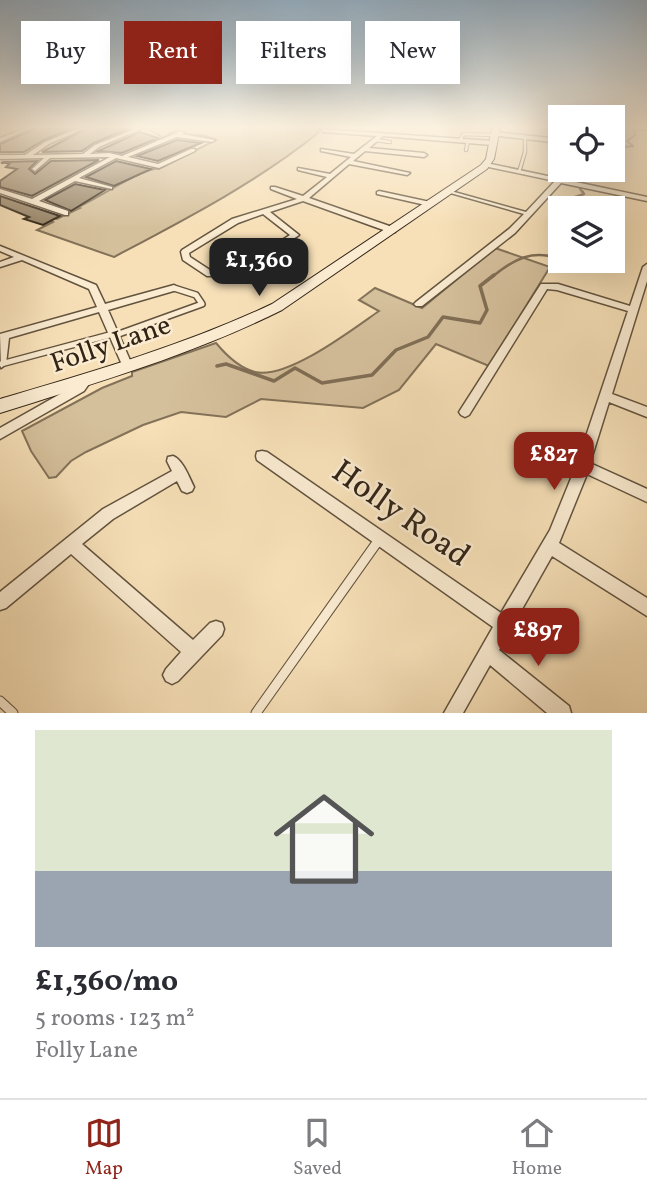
<!DOCTYPE html>
<html lang="en">
<head>
<meta charset="utf-8">
<style>
	body { margin:0; font-family:Vollkorn,serif; background:#f7f7f7; color:#2b2b33; height:100vh; display:flex; flex-direction:column; font-size:26px; white-space:nowrap }
	* { box-sizing:border-box; margin:0 }
	p { font-size:23px; color:#7c7c81 }
	.icon { flex:none; width:38px; height:38px; fill:none; stroke:currentColor; stroke-width:2; stroke-linecap:round; stroke-linejoin:round }
	.map { position:relative; height:713px; overflow:hidden }
	.panel { display:flex; flex-direction:column; background:#fff; flex:1 }
	.panel>* { flex:none }
	.top-card { position:absolute; left:21px; top:21px; width:606px; height:63px; display:flex; gap:14px }
	.fabs { position:absolute; left:548px; top:105px; display:grid; gap:14px }
	.fabs a { display:grid; place-items:center; width:77px; height:77px; border-radius:0px; background:#fff; box-shadow:0 7px 28px #0002; font-size:35px }
	.price { position:absolute; translate:-50% -60px; padding:0 16px; border-radius:14px; background:#8f2418; color:#fff; font-size:23px; line-height:46px; filter:drop-shadow(0 2px 4px #0008) }
	.price::after { content:''; position:absolute; left:50%; top:42px; width:21px; height:16px; margin-left:-10px; background:inherit; clip-path:polygon(0 0,100% 0,50% 100%) }
	.price.current { background:#222; color:#fff }
	ul { padding:0; list-style:none }
	li { display:grid; align-content:center; gap:14px; height:371px; padding:0 35px }
	li span { display:grid; place-items:center; height:217px; border-radius:0px; color:#555 }
	li>.icon { margin-inline-start:auto }
	span .icon { width:126px; height:126px; fill:#fffc; stroke-width:1 }
	li b { font-size:30px }
	.tag { padding:0 24px; border-radius:0px; background:#fff; box-shadow:0 7px 28px #0002; font-size:24px; line-height:63px }
	.tag.current { background:#8f2418; color:#fff }
	.tabs { display:flex; justify-content:space-around; align-items:center; height:98px; border-top:2px solid #e1e1e2; background:#fff; font-size:19px; color:#7c7c81 }
	.tabs a { display:grid; justify-items:center; gap:4px }
	.tabs .current { color:#8f2418 }
	.map>svg:first-child { display:block }
	.green { fill:#d5c09c; stroke:#837259; stroke-width:2 }
	.lines { fill:none; stroke-linecap:round; stroke-linejoin:round }
	.stream-far2 { stroke:#806e56; stroke-width:2 }
	.stream-far1 { stroke:#806e56; stroke-width:2.5 }
	.stream { stroke:#806e56; stroke-width:3.5 }
	.building { fill:#98866a; stroke:#312416; stroke-width:2 }
	.service-far3-casing { stroke:#62533e; stroke-width:4.5 }
	.service-far2-casing { stroke:#62533e; stroke-width:5 }
	.service-far1-casing { stroke:#62533e; stroke-width:8 }
	.service-casing { stroke:#62533e; stroke-width:11 }
	.minor-casing { stroke:#62533e; stroke-width:3 }
	.secondary-casing { stroke:#312416; stroke-width:2 }
	.service-far3 { stroke:#faebd1; stroke-width:2.5 }
	.service-far2 { stroke:#faebd1; stroke-width:3.5 }
	.service-far1 { stroke:#faebd1; stroke-width:5 }
	.service { stroke:#faebd1; stroke-width:9 }
	.minor { fill:#faebd1; fill-rule:evenodd }
	.secondary { fill:#faebd1; fill-rule:evenodd }
	.labels { text-anchor:middle; dominant-baseline:central; stroke-width:5; stroke-linejoin:round; paint-order:stroke }
	.street-label { font-size:28px; fill:#312416; stroke:#faebd1 }
	.near-street-label { font-size:33px; fill:#312416; stroke:#faebd1 }
</style>
</head>
<body>
<div class="map">
<svg width="647" height="713" viewBox="0 0 647 713">
	<rect width="100%" height="100%" fill="#f7e0b8"/>
	<filter id="stains"><feTurbulence type="fractalNoise" baseFrequency=".00286" numOctaves="4"/><feColorMatrix values="0 0 0 0 .2 0 0 0 0 .09 0 0 0 0 .02 0 0 0 .5 -.17"/></filter>
	<radialGradient id="worn" r=".72"><stop offset=".6" stop-color="#630" stop-opacity="0"/><stop offset="1" stop-color="#630" stop-opacity=".3"/></radialGradient>
	<path class="green" d="M146,128H319L318,133C256,183 184,220 114,257L37,230L53,222L49,220L58,215L54,218L57,219L80,208L78,207C95,200 146,166 159,169L216,140L203,135H184L185,132C174,127 168,136 164,138Z
		M495,248L550,267L489,366L436,344L399,390L363,408L261,399L226,417L181,412L143,425L86,452L71,461L56,477L49,478L31,451L22,431L102,388L132,376V372L216,343C226,355 239,368 255,372C287,380 353,329 379,311L359,300L375,288L422,308Z"/>
	<g class="lines">
		<path class="stream-far2" d="M545,128H550
			M612,153L623,147L633,146L627,141L635,135L634,130H647
			M612,162V167
			M600,177L608,170
			M583,186L580,189L583,193"/>
		<path class="stream-far1" d="M582,191L584,194L575,197L582,208
			M492,277C514,259 532,249 560,259"/>
		<path class="stream" d="M217,366L226,364L274,381L295,368L322,383L372,375L396,350L428,337L443,317L480,323L487,310L480,286L494,275"/>
	</g>
	<path class="building" d="M36,128H73L44,140L24,152H0V144Z
		M87,128H130L94,143L82,151L42,152Z
		M140,132L158,138L122,153L98,151Z
		M177,140L201,143L158,161L137,156Z
		M99,160L32,196L0,187V181L17,169L6,167L10,163H1L3,162L37,161L29,169L35,174L51,161Z
		M116,161L151,169L114,186L86,177Z
		M75,184L105,190L71,211L45,200Z
		M0,196L60,216L43,225L24,219L29,217L0,205Z"/>
	<g class="lines">
		<g class="service-far3-casing">
			<path id="service-far3" d="M375,140L390,142
				M460,141L463,134L493,135
				M466,150L468,141
				M519,172L525,152V137"/>
		</g>
		<g class="service-far2-casing">
			<path id="service-far2" d="M240,252L248,247L262,252L274,248"/>
		</g>
		<g class="service-far1-casing">
			<path id="service-far1" d="M116,335L202,304L196,295L174,288
				M1,364L113,334"/>
		</g>
		<g class="service-casing">
			<path id="service" d="M0,701L13,713
				M256,713L378,541"/>
		</g>
		<g class="minor-casing">
			<path id="minor" d="M26,128H32L0,142V138Z
				M79,128H85L49,144L33,155L83,154L95,145L137,128H143L99,147L90,154L109,153L122,156L181,131L184,133L182,134L215,140L212,142L177,137L128,157L158,164L191,149H195V151L159,168L116,158L79,178L112,187V189L75,181L39,201L68,211V215H65L0,193V189L32,199L110,157L50,158L35,171L32,169L44,158L0,159V155H25L45,142Z
				M321,129L492,141L495,143L492,145L383,136L369,148L424,153L427,155L424,157L365,151L353,161L410,173L407,175L349,164L309,198L395,228V232H389L303,201L270,212L299,235L277,250H274L270,248L290,235L263,214L238,223L189,253L190,257L213,272V276H207L183,260L181,252L182,250L232,219L297,199L271,189V187H275L303,196L327,177L298,170V168L330,174L351,157L321,151V149L354,154L377,136L323,132Z
				M493,132L560,139V143L491,135Z
				M612,135L620,136L621,137L618,139L612,138Z
				M486,163L647,197V201L561,183L515,233L422,306H416L414,304L416,302L509,229L524,214L447,192V190L526,212L555,181L484,166L483,165Z
				M379,191L430,202L433,204L430,206L377,194V192Z
				M0,246L96,285L105,304L174,285L178,288L177,290L108,310L133,367L132,370H124L123,367L99,312L9,338L6,364L1,368L0,334L97,307L89,289L22,260L0,267V262L14,257L0,251Z
				M647,264V281L612,394L647,407V417L609,402L590,463L647,489V502L587,474L559,543L647,598V616L552,556L499,650L569,706L571,713H547L490,665L463,713H444L493,627L257,460L256,456L257,452L262,451L267,452L501,613L550,530L576,466L628,311L557,290L547,289L469,415L465,417L461,415L459,412L541,284H558L630,306L643,267Z
				M85,377L89,378L91,381L84,391L0,439V428L76,385L81,378Z
				M173,456C183,460 189,477 194,487L192,491L187,493L182,491L177,481L113,519L82,544L193,640L210,623L216,621L222,623L224,629L222,635L178,681L172,684L166,681L163,675L166,669L181,652L71,554L6,608L0,610V592L103,509L172,471L167,461L168,457Z"/>
		</g>
		<g class="secondary-casing">
			<path id="secondary" d="M492,128H500L494,159L487,169L282,310C192,355 95,383 0,413V399C92,372 185,345 272,304L481,165L486,159Z"/>
		</g>
		<use href="#service-far3" class="service-far3"/>
		<use href="#service-far2" class="service-far2"/>
		<use href="#service-far1" class="service-far1"/>
		<use href="#service" class="service"/>
		<use href="#minor" class="minor"/>
		<use href="#secondary" class="secondary"/>
	</g>
	<linearGradient id="sky" x2="0" y2="1"><stop stop-color="#93acbf"/><stop offset="0.56" stop-color="#fbf1df"/><stop offset="1" stop-color="#fbf1df" stop-opacity="0"/></linearGradient>
	<rect width="647" height="227" fill="url(#sky)"/>
	<g class="labels">
		<g class="street-label">
			<text transform="translate(111 345) rotate(-19)">Folly Lane</text>
		</g>
		<g class="near-street-label">
			<text transform="translate(400 515) rotate(35)">Holly Road</text>
		</g>
	</g>
	<rect width="100%" height="100%" filter="url(#stains)"/>
	<rect width="100%" height="100%" fill="url(#worn)"/>
</svg>
<div class="fabs">
<a><svg class="icon" aria-label="locate" viewBox="0 0 24 24"><circle cx="12" cy="12" r="6"/><path d="M12 2v4M12 18v4M2 12h4M18 12h4"/></svg></a>
<a><svg class="icon" aria-label="layers" viewBox="0 0 24 24"><path d="M12 4l9 5-9 5-9-5zM3 14l9 5 9-5"/></svg></a>
</div>
<b class="price current" style="left:259px;top:298px">£1,360</b>
<b class="price" style="left:554px;top:492px">£827</b>
<b class="price" style="left:538px;top:668px">£897</b>
<div class="top-card">
<a class="tag">Buy</a>
<a class="tag current">Rent</a>
<a class="tag">Filters</a>
<a class="tag">New</a>
</div>
</div>
<section class="panel">
<ul>
<li><span style="background:linear-gradient(#dfe7d0 65%,#9aa5b1 0)"><svg class="icon" aria-label="home" viewBox="0 0 24 24"><path d="M3 11l9-7 9 7M6 9v11h12V9"/></svg></span><div><b>£1,360/mo</b><p>5 rooms · 123 m²</p><p>Folly Lane</p></div></li>
</ul>
</section>
<nav class="tabs">
<a class="current"><svg class="icon" aria-label="map" viewBox="0 0 24 24"><path d="M3 6l6-2 6 2 6-2v14l-6 2-6-2-6 2zM9 4v14M15 6v14"/></svg>Map</a>
<a><svg class="icon" aria-label="saved" viewBox="0 0 24 24"><path d="M7 4h10v16l-5-4-5 4z"/></svg>Saved</a>
<a><svg class="icon" aria-label="home" viewBox="0 0 24 24"><path d="M3 11l9-7 9 7M6 9v11h12V9"/></svg>Home</a>
</nav>
</body>
</html>
